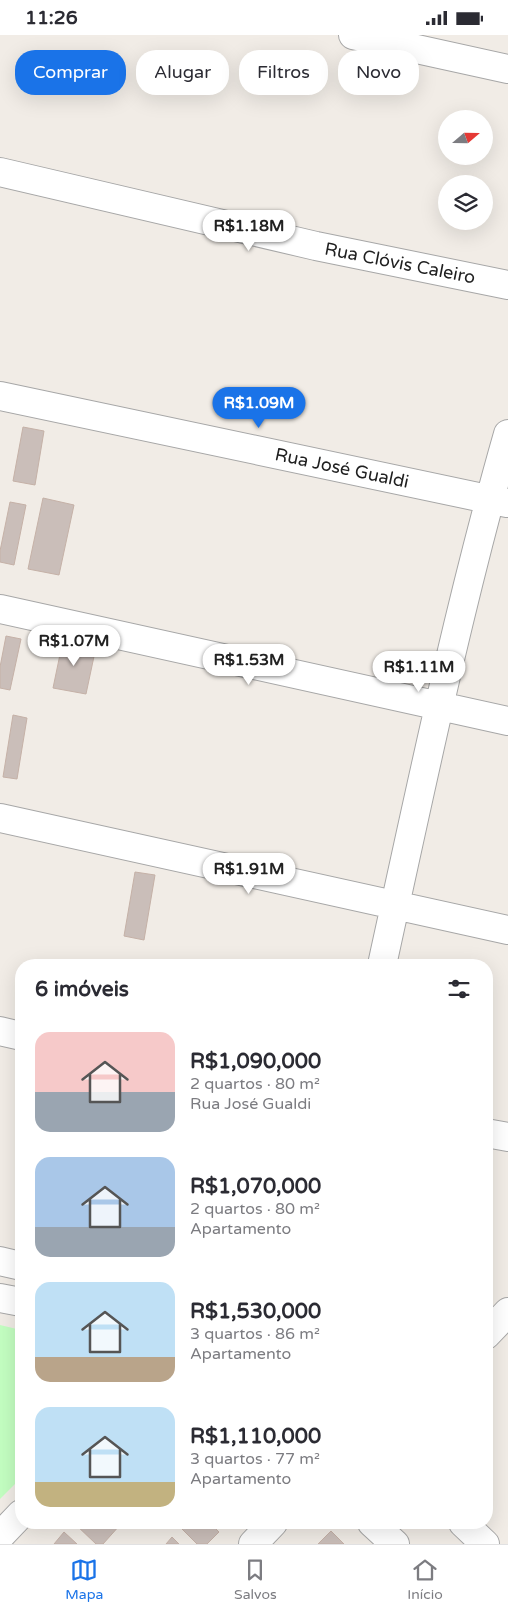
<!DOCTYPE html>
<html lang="pt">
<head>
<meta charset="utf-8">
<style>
	body { margin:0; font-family:"Varela Round",sans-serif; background:#f2f2f3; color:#2b2b33; height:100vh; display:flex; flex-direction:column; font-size:19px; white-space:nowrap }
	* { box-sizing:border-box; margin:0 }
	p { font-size:16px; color:#7c7c81 }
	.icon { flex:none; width:28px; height:28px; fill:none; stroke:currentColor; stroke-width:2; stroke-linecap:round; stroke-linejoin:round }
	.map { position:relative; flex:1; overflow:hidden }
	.side { position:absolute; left:15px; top:924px; width:478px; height:570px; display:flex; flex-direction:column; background:#fff; border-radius:20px; box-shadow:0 5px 20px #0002 }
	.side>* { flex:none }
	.guide { position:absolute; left:15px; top:15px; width:479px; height:45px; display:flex; gap:10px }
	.needle { width:32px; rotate:70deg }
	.controls { position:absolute; left:438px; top:75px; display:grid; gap:10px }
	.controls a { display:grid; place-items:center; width:55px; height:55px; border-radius:50%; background:#fff; box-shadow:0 5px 20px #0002; font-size:25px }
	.price { position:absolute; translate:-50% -42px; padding:0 11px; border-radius:18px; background:#fff; color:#222; font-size:16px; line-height:32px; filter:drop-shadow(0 1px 2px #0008) }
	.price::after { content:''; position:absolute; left:50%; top:30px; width:15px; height:11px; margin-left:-8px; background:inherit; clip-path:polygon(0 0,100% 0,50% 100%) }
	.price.on { background:#1a73e8; color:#fff }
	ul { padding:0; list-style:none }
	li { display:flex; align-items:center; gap:15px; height:125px; padding:0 20px }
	li span { display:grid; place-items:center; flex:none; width:140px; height:100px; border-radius:15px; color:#555 }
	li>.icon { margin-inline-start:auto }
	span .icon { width:60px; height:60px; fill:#fffc; stroke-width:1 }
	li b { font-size:21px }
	h2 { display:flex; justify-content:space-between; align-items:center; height:60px; padding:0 20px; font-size:21px }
	.chip { padding:0 18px; border-radius:20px; background:#fff; box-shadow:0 5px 20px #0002; font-size:18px; line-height:45px }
	.chip.on { background:#1a73e8; color:#fff }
	.status { display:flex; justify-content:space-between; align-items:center; height:35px; padding:0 25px; background:#fff; direction:ltr }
	.status svg { height:14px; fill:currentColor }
	.tabs { display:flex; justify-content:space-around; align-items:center; height:70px; border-top:1px solid #e1e1e2; background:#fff; font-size:14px; color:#7c7c81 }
	.tabs a { display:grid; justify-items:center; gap:2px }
	.tabs .on { color:#1a73e8 }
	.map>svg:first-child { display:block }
	.park { fill:#c3fec1 }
	.building { fill:#cabeb9; stroke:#c5b1a7 }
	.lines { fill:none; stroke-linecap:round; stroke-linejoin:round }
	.street-casing { stroke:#a7a7a7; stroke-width:30 }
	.street { stroke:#fff; stroke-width:28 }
	.labels { text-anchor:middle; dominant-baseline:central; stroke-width:4; stroke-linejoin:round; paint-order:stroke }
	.street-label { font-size:18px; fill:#202020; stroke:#fff }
</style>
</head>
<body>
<div class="status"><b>11:26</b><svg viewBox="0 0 49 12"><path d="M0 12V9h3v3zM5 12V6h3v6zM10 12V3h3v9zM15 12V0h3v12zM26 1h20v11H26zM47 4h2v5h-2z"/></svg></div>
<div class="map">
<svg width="508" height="1509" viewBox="0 0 508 1509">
	<rect width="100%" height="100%" fill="#f1ece6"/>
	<path class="park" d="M0,1290L21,1295V1443L0,1464Z"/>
	<path class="building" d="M23,392L44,396L35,450L13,446Z
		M43,463L74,470L59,540L28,534Z
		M10,467L26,470L14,530L0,527V516Z
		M6,601L21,604L10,655L0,653V632Z
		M63,605L96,612L86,659L53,653Z
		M13,680L27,683L17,744L3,742Z
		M135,837L155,840L144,905L124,901Z
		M74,1488H117L120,1490L103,1509H96Z
		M184,1488H210L219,1497L207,1509H197L180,1492Z
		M331,1496L344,1509H318Z
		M64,1497L77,1509H54Z
		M172,1502L179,1509H166Z"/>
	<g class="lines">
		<g class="street-casing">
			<path id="street" d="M353,0L508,34
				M0,137L316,211L508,250
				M0,361L507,468
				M0,574L508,686
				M0,783L508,895
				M382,930C421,752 458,574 508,399
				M0,996L21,1001
				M486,1098L508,1102
				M0,1226L21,1231
				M0,1263L21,1267
				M486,1300L508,1277
				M372,1488L395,1509
				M463,1488L485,1509
				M0,1501L21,1479
				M253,1509L273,1488"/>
		</g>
		<use href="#street" class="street"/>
	</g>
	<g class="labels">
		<g class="street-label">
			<text transform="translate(400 228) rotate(11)">Rua Clóvis Caleiro</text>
			<text transform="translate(342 433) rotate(12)">Rua José Gualdi</text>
		</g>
	</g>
</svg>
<div class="controls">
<a><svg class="needle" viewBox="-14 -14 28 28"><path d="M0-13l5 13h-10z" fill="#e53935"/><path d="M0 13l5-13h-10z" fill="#7c7c81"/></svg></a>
<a><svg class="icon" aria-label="layers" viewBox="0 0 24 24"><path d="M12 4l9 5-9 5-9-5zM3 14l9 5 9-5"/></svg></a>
</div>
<b class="price" style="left:249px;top:217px">R$1.18M</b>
<b class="price on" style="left:259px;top:394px">R$1.09M</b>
<b class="price" style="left:74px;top:632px">R$1.07M</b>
<b class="price" style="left:249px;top:651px">R$1.53M</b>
<b class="price" style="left:419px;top:658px">R$1.11M</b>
<b class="price" style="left:249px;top:860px">R$1.91M</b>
<div class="guide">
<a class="chip on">Comprar</a>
<a class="chip">Alugar</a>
<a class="chip">Filtros</a>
<a class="chip">Novo</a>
</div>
<section class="side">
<h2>6 imóveis<svg class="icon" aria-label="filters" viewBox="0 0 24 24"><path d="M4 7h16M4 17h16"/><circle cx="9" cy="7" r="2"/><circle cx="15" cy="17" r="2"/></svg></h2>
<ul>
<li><span style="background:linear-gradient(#f6c9c9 60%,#9aa5b1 0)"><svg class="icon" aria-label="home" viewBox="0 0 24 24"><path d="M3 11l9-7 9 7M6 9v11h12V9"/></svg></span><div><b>R$1,090,000</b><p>2 quartos · 80 m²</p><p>Rua José Gualdi</p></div></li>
<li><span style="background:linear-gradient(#a9c7e8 70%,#9aa5b1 0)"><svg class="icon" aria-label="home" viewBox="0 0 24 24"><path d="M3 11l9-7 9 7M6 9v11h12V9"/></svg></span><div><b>R$1,070,000</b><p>2 quartos · 80 m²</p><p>Apartamento</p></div></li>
<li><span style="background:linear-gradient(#bfe0f5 75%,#b9a48a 0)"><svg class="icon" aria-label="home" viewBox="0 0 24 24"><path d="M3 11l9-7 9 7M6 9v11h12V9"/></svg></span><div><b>R$1,530,000</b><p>3 quartos · 86 m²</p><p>Apartamento</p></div></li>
<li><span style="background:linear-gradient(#bfe0f5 75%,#c2b280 0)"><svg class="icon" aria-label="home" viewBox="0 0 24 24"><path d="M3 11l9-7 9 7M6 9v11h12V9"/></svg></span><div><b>R$1,110,000</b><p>3 quartos · 77 m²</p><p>Apartamento</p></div></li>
</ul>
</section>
</div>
<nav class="tabs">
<a class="on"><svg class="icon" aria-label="map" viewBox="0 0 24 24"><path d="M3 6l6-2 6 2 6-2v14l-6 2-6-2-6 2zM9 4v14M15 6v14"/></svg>Mapa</a>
<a><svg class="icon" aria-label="saved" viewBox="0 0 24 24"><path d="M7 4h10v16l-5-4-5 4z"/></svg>Salvos</a>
<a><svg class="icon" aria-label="home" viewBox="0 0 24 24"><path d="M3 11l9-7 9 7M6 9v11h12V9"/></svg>Início</a>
</nav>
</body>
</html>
